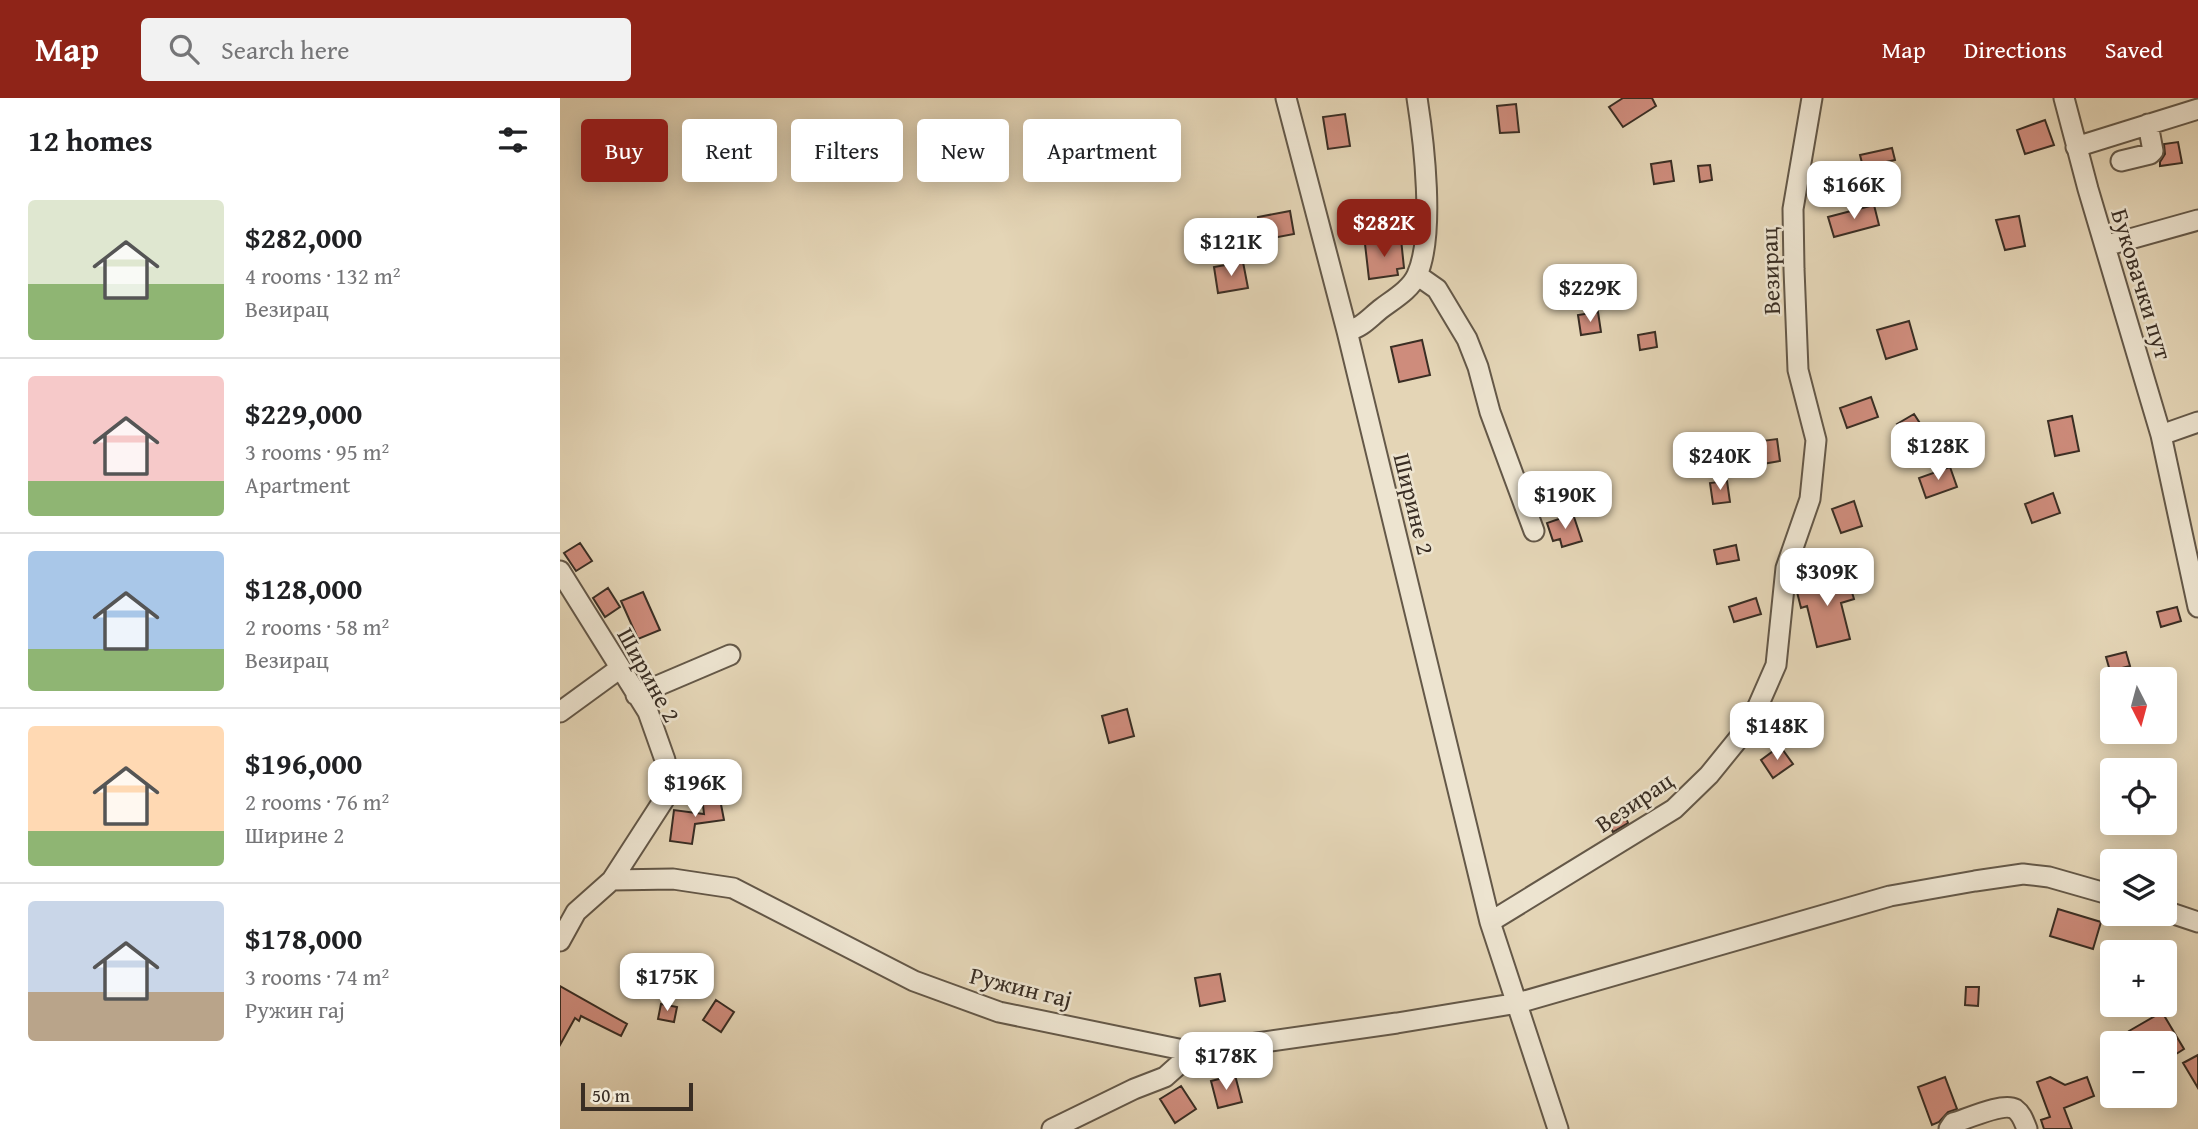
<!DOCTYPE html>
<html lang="en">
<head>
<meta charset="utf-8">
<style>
	body { margin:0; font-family:"Gentium Book Plus",serif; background:#f2f2f2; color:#202124; height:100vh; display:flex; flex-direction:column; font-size:26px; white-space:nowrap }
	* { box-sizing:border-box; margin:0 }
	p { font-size:23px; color:#757577 }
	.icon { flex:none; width:38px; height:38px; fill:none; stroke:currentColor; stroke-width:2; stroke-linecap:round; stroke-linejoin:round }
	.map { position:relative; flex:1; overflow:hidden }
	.drawer { display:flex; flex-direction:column; background:#fff; width:560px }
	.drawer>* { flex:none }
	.hud { position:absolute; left:21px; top:21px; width:665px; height:63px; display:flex; gap:14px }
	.needle { width:46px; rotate:174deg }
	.controls { position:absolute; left:1540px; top:569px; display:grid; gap:14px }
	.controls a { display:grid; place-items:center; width:77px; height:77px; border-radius:7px; background:#fff; box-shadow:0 4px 18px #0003; font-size:35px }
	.scale { position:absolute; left:21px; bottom:18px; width:112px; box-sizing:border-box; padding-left:7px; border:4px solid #3a2e24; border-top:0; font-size:19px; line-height:24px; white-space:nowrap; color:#3a2e24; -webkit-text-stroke:5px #ede4d0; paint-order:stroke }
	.price { position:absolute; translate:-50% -60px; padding:0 16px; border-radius:14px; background:#fff; color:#222; font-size:23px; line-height:46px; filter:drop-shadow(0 2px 4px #0008) }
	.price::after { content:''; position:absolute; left:50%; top:42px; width:21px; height:16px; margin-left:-10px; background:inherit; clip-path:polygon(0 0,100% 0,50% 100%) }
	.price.selected { background:#8f2418; color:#fff }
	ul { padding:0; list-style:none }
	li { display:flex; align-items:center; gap:21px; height:175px; padding:0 28px }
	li+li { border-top:2px solid #e0e0e0 }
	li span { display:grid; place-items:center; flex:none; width:196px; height:140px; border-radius:7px; color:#555 }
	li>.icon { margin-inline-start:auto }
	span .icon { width:84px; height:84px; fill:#fffc; stroke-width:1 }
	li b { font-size:30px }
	h2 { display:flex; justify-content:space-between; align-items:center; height:84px; padding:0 28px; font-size:30px }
	.tag { padding:0 24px; border-radius:7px; background:#fff; box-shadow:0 4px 18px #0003; font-size:24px; line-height:63px }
	.tag.selected { background:#8f2418; color:#fff }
	header { display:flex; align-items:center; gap:42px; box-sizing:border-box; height:98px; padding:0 35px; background:#8f2418; color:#fff }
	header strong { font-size:33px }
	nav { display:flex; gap:38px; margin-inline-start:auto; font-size:24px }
	.search { width:490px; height:63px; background:#f2f2f2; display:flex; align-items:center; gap:18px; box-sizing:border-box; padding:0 24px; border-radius:7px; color:#757577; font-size:26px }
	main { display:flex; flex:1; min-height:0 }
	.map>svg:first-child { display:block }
	.building { fill:#ce8c7c; stroke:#3a2e24; stroke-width:2 }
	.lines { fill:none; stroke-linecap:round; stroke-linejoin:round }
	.minor-casing { stroke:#645848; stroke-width:23 }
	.minor { stroke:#ede4d0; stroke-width:19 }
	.labels { text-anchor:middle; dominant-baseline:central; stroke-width:5; stroke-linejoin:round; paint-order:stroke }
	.street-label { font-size:24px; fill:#3a2e24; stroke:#ede4d0 }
</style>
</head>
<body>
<header>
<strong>Map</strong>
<div class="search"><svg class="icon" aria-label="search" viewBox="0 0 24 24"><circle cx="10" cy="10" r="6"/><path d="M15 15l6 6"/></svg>Search here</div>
<nav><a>Map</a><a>Directions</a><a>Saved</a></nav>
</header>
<main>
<section class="drawer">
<h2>12 homes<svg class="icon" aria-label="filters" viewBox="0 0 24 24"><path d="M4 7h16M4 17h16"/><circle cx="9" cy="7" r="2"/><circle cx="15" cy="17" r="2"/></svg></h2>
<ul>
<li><span style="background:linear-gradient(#dfe7d0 60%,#8fb573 0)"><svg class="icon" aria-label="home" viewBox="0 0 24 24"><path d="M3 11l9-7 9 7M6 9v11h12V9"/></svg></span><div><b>$282,000</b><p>4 rooms · 132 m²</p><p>Везирац</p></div></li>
<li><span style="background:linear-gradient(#f6c9c9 75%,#8fb573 0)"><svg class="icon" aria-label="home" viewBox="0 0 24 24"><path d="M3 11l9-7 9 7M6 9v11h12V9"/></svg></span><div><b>$229,000</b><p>3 rooms · 95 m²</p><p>Apartment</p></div></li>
<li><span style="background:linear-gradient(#a9c7e8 70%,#8fb573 0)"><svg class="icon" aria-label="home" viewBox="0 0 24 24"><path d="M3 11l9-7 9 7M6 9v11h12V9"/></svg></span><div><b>$128,000</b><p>2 rooms · 58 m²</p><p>Везирац</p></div></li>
<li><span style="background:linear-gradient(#ffd9b3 75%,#8fb573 0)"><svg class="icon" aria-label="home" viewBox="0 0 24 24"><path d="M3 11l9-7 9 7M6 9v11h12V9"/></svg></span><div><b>$196,000</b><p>2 rooms · 76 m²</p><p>Ширине 2</p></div></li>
<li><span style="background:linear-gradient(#c9d6e8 65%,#b9a48a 0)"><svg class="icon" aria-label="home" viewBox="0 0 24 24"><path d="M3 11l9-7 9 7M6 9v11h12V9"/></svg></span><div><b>$178,000</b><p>3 rooms · 74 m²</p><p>Ружин гај</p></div></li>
</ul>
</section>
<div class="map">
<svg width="1638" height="1031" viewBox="0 0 1638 1031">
	<rect width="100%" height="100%" fill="#e4d5b6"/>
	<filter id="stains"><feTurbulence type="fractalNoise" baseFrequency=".00286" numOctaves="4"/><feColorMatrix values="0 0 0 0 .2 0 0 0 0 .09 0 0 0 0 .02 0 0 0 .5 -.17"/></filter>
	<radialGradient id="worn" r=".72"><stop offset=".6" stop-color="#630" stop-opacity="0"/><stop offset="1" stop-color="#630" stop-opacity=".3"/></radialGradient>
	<path class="building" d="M1063,0H1092L1096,8L1063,29L1049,9Z
		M956,6L959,34L940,35L937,8Z
		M785,16L790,48L768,51L763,19Z
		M1485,22L1494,47L1465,56L1457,32Z
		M1618,44L1622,65L1600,68V64L1605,56L1604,46Z
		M1332,50L1335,62L1303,69L1300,57Z
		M1111,63L1114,83L1094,86L1091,66Z
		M1150,67L1152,82L1140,84L1138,68Z
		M1314,107L1319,127L1274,139L1268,119Z
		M730,113L734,136L702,142L698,119Z
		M1459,118L1465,148L1445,152L1436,122Z
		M841,141L844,170L837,171L838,177L809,181L805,146Z
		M683,164L688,190L658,195L654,169Z
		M1038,214L1041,234L1021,237L1018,217Z
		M1349,223L1357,251L1326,261L1317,232Z
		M1095,234L1097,249L1080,252L1078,237Z
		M862,242L870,277L839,284L831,249Z
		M1311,299L1318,319L1287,330L1280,310Z
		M1354,316L1363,330L1346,340L1337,326Z
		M1512,318L1519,353L1495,358L1488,323Z
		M1217,341L1220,363L1197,367L1194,344Z
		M1390,369L1397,389L1366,400L1359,380Z
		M1167,383L1170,404L1153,406L1150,385Z
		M1493,395L1500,415L1472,425L1465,406Z
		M1294,403L1302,428L1281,435L1272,411Z
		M1013,416L1022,443L1002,449L1000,441L993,443L987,425Z
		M20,445L32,463L16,473L4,455Z
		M1176,447L1179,462L1157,466L1154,452Z
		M1286,474L1294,501L1281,505L1290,541L1257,549L1247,508L1241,510L1236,490Z
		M48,490L60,509L45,519L33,500Z
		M83,494L100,532L78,541L61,503Z
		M1196,500L1201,516L1174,524L1169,509Z
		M1617,509L1621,523L1601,529L1597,514Z
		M1566,554L1570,568L1550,573L1546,559Z
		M567,611L574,638L549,645L542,618Z
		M1220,648L1233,666L1213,680L1201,662Z
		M159,696L164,722L135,726L132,746L110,743L114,712L144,716L142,698Z
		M1064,715L1068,725L1053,734L1047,723Z
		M1498,811L1541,824L1533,851L1490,838Z
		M660,876L665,903L640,908L635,880Z
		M0,888L67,926L61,938L21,918L19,923L15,920L0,947Z
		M1406,889H1419L1418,908L1405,907Z
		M156,902L174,914L161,934L143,922Z
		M101,906L117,909L114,924L98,921Z
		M1602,914L1624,951L1605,963V945H1576L1569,933Z
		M1638,957V990L1623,965Z
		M675,977L682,1004L658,1010L651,983Z
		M1385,979L1397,1011L1388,1014L1379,1024L1372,1027L1358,989Z
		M1490,979L1505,987L1527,979L1534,998L1504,1010L1512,1031H1484L1481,1022L1490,1019L1477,984Z
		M621,988L636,1011L615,1025L600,1001Z"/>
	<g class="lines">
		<g class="minor-casing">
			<path id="minor" d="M726,0L787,233L930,824L998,1031
				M1504,0L1528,91L1601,337L1638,509
				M1516,49L1638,11
				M1561,63L1590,56L1593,53L1588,26
				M1545,148L1638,122
				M857,177L877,191L907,241L918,269L930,314L974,433
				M787,233C802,230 810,219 822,210C834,201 851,191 857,177C875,137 864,44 857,0
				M1601,337L1638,324
				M0,473L88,614L105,662V700L52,782L16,814L0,843
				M76,597L170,557
				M0,614L59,571
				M52,782L113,781L173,790L354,883L439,914L633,954L837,925L958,905L1330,798L1415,783L1463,776L1489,779L1552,797
				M1605,813L1638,824
				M930,824L1114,711L1149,677L1179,640L1198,608L1216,567L1226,470L1250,401L1256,342L1238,272L1234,171L1233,111L1252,0
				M492,1031L574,991L605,979L633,954
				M1389,1031L1393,1025C1407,1021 1443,1004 1455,1011C1462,1016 1464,1024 1467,1031"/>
		</g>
		<use href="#minor" class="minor"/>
	</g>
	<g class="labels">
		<g class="street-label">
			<text transform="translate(1210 173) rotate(-92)">Везирац</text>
			<text transform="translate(1582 186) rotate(73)">Буковачки пут</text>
			<text transform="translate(854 406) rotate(76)">Ширине 2</text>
			<text transform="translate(89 577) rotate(61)">Ширине 2</text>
			<text transform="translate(1074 704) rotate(-34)">Везирац</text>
			<text transform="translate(461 889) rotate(14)">Ружин гај</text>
		</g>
	</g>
	<rect width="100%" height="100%" filter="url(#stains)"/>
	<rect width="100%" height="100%" fill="url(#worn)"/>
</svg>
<div class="controls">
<a><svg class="needle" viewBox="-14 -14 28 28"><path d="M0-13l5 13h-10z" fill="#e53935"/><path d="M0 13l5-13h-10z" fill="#757577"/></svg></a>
<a><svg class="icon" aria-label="locate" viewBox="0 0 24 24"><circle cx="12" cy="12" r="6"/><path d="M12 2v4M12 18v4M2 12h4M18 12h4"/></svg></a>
<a><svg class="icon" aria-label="layers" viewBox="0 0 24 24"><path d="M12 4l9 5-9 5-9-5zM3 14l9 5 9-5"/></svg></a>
<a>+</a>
<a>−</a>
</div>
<div class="scale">50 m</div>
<b class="price" style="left:1294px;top:123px">$166K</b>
<b class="price selected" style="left:824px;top:161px">$282K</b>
<b class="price" style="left:671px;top:180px">$121K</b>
<b class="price" style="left:1030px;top:226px">$229K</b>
<b class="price" style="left:1378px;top:384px">$128K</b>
<b class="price" style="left:1160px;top:394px">$240K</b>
<b class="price" style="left:1005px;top:433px">$190K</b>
<b class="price" style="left:1267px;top:510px">$309K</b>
<b class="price" style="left:1217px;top:664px">$148K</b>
<b class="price" style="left:135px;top:721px">$196K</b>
<b class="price" style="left:107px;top:915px">$175K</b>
<b class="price" style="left:666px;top:994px">$178K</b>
<div class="hud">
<a class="tag selected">Buy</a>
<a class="tag">Rent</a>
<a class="tag">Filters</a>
<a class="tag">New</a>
<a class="tag">Apartment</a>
</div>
</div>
</main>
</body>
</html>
